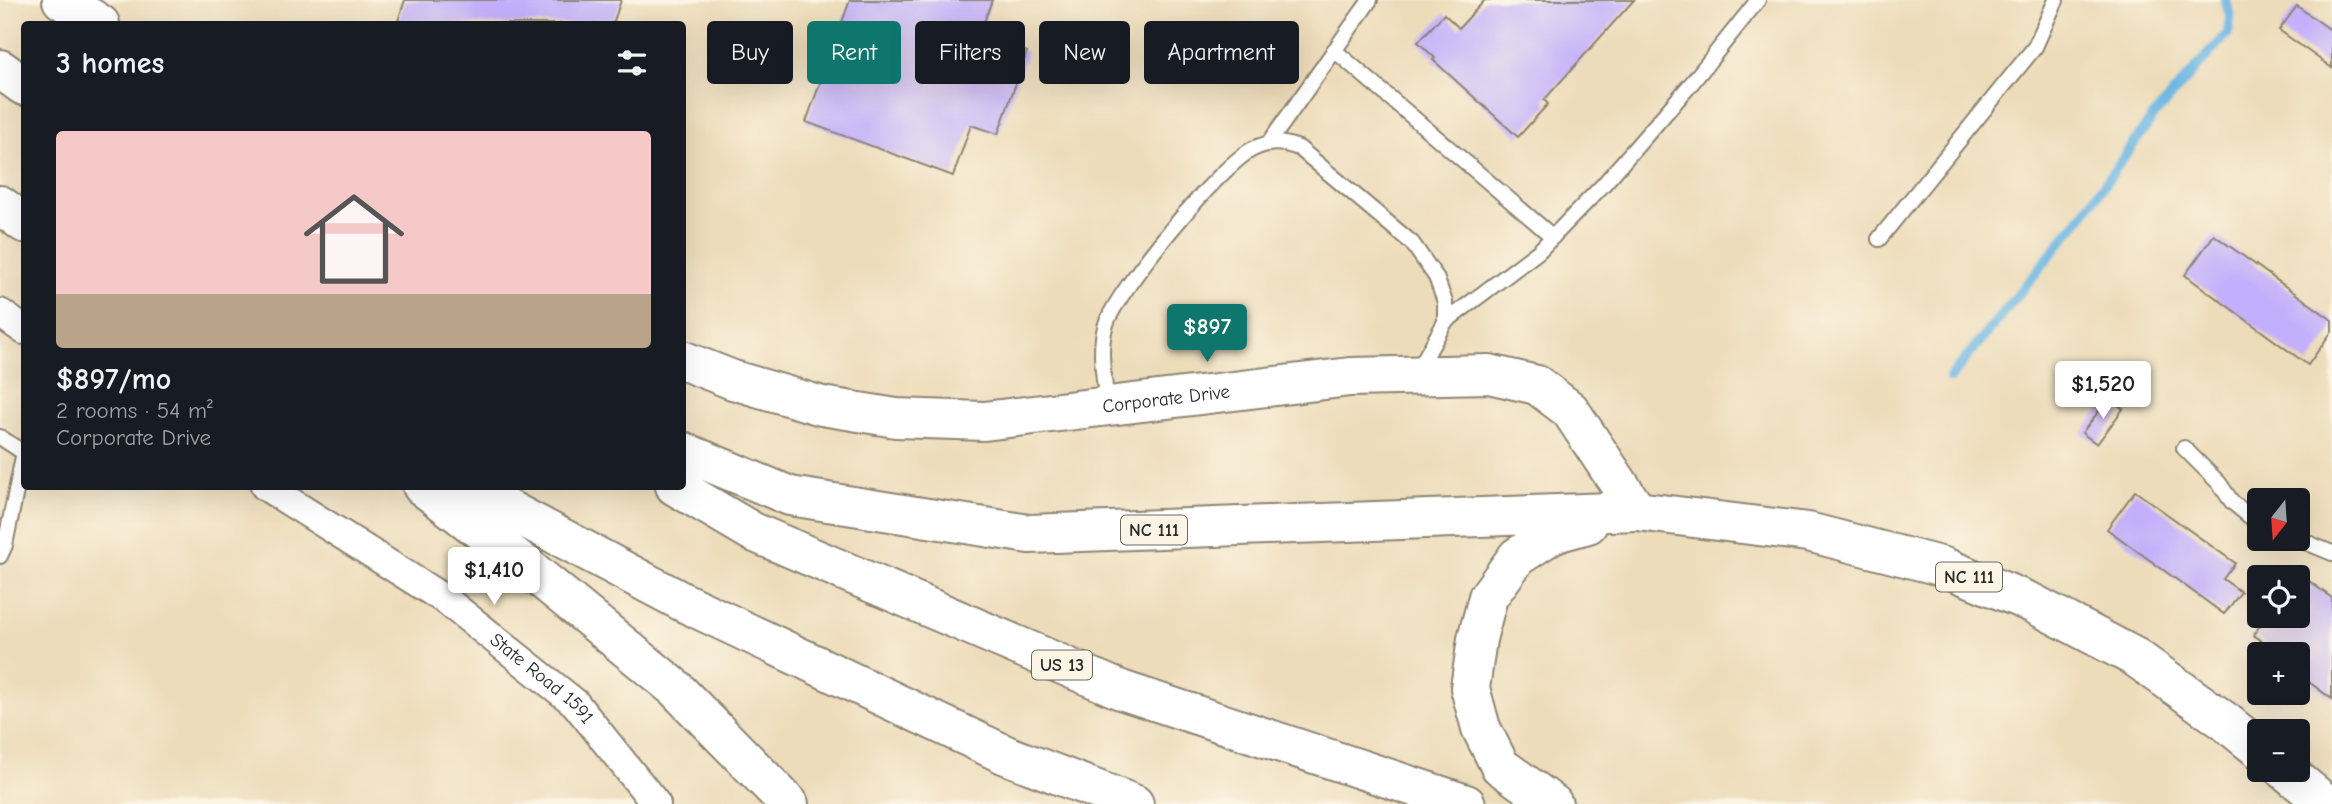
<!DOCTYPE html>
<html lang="en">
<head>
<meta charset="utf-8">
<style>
	body { margin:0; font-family:"Comic Neue",sans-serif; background:#20242c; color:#f1f3f6; height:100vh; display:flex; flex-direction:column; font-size:26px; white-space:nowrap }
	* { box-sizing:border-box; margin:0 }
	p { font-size:23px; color:#9ea1a6 }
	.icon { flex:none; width:38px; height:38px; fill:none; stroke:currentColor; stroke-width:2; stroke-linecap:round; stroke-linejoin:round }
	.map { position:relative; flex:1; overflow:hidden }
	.side { position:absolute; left:21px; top:21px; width:665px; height:469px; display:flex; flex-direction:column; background:#171b24; border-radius:7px; box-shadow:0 7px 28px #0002 }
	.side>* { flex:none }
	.banner { position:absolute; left:707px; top:21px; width:665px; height:63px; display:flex; gap:14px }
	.needle { width:46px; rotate:197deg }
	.controls { position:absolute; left:2247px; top:488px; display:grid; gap:14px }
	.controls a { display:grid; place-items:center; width:63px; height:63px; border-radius:7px; background:#171b24; box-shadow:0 7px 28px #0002; font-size:35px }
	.price { position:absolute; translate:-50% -60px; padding:0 16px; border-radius:7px; background:#fff; color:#222; font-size:23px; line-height:46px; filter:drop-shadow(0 2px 4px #0008) }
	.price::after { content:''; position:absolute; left:50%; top:42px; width:21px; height:16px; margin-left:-10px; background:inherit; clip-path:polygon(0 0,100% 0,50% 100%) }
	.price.on { background:#0f766e; color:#fff }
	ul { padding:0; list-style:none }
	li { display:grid; align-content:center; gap:14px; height:371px; padding:0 35px }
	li+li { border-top:2px solid #363941 }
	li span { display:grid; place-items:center; height:217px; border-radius:7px; color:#555 }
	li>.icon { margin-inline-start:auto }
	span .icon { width:126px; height:126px; fill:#fffc; stroke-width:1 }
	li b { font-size:30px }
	h2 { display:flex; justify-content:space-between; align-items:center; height:84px; padding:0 35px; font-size:30px }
	.chip { padding:0 24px; border-radius:7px; background:#171b24; box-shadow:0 7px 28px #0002; font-size:24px; line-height:63px }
	.chip.on { background:#0f766e; color:#fff }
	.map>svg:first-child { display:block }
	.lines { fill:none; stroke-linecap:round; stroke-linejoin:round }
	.stream { stroke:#69b6e3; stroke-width:10 }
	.building { fill:#c3affb }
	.lane-casing { stroke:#8c8472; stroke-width:18 }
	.street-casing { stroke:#8c8472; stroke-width:32 }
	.secondary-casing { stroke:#8c8472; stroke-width:42 }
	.primary-casing { stroke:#8c8472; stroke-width:42 }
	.highway-casing { stroke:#8c8472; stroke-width:42 }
	.lane { stroke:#fff; stroke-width:14 }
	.street { stroke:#fff; stroke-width:28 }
	.secondary { stroke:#fff; stroke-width:38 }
	.primary { stroke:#fff; stroke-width:38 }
	.highway { stroke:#fff; stroke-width:38 }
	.labels { text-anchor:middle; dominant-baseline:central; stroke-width:7; stroke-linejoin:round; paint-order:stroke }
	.shield { fill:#fcf5e5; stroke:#6a6863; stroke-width:2 }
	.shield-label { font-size:18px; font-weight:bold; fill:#2b2b2b }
	.street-label { font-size:19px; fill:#2b2b2b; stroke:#fcf5e5 }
</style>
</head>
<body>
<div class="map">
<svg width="2332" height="804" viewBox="0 0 2332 804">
	<rect width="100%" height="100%" fill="#fcf5e5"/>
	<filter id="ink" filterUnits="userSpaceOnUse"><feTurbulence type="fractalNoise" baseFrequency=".0143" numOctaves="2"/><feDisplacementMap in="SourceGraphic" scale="14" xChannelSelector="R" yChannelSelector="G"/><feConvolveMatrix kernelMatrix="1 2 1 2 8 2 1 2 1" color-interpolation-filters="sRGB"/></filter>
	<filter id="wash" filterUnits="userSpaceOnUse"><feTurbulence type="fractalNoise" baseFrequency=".00686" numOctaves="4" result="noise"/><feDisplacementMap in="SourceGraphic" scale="28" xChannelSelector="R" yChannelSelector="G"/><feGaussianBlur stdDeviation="1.57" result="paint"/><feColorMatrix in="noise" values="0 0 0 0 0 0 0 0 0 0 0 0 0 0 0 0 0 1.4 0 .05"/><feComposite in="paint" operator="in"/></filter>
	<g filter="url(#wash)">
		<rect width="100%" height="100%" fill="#eddcba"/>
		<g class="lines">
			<path class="stream" d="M1950,378L2078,221L2155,114L2228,33L2230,17L2226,0"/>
		</g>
		<g id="blocks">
			<path class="building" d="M405,0H621L613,24H397Z
				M850,0H992L982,28L1002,35L1000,43L1027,52L998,134L971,125L953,176L806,122Z
				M1485,0H1634L1544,100L1548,104L1518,137L1433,60L1435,58L1418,42L1444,14L1459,28Z
				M2297,6L2332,31V68L2279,30Z
				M2214,235L2332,320V331L2308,365L2185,275Z
				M2109,398L2123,409L2097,444L2082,433Z
				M2135,491L2235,563L2223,579L2241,592L2224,614L2107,529Z
				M2309,581L2332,598V699L2298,674V654H2272L2261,646L2264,643L2253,635L2267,616H2298V596Z"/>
		</g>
	</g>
	<g filter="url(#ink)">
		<use href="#blocks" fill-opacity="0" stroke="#8c8472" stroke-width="2"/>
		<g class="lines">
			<g class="lane-casing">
				<path id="lane" d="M1334,50L1553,237
					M1269,143L1370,0
					M1879,239L2035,47L2056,0
					M1445,322L1539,251L1603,185L1691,84L1758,0
					M1107,403C1104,377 1098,350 1106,324C1118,289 1220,165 1253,149C1269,141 1282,142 1299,148L1412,243L1436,277L1445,302V322L1417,372
					M0,437L24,453
					M2184,448L2219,483L2232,502L2259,524
					M2298,539L2332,553
					M0,556L5,545L24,452"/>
			</g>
			<g class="street-casing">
				<g id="street">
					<path d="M0,313L24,330"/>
					<path id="s1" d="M265,486L447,601L575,703L656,804"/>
				</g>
			</g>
			<g class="secondary-casing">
				<g id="secondary">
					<path d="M62,0L100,24"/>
					<path id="s2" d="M682,360L733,380L822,406L896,418L984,421L1350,377L1489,374L1537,385L1570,410L1637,511"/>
				</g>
			</g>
			<g class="primary-casing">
				<path id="primary" d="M1637,511L1808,532L1944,567L2032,603L2135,657L2226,722L2259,749
					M2285,770L2326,804"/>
			</g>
			<g class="highway-casing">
				<path id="highway" d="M0,69L24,86
					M0,205L24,223
					M682,451L790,496L1029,534L1637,511
					M422,486L520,561L675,688L789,804
					M464,486L681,601L1006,755L1134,804
					M675,486L753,532L1121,690L1466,804
					M1553,804L1500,766L1481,728L1470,688L1477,639L1488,597L1517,557L1552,534L1588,524"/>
			</g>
			<use href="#lane" class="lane"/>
			<use href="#street" class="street"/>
			<use href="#secondary" class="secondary"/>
			<use href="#primary" class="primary"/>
			<use href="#highway" class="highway"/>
		</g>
	</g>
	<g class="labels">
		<g class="shield">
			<rect x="1121" y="515.5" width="66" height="29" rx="5"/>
			<rect x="1936" y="562.5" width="66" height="29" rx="5"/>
			<rect x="1032" y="650.5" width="60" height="29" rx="5"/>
		</g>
		<g class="shield-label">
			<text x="1154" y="530">NC 111</text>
			<text x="1969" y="577">NC 111</text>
			<text x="1062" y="665">US 13</text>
		</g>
		<g class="street-label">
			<text stroke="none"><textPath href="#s2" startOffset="494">Corporate Drive</textPath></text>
			<text stroke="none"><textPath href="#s1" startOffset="338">State Road 1591</textPath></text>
		</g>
	</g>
</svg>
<div class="controls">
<a><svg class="needle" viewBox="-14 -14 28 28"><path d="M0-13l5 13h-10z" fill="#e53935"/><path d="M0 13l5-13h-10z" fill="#9ea1a6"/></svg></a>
<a><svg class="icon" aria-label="locate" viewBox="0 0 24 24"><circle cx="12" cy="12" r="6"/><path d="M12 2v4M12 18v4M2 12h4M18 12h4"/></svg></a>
<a>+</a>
<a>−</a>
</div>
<b class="price on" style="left:1207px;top:364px">$897</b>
<b class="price" style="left:2103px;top:421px">$1,520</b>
<b class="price" style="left:494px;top:607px">$1,410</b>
<div class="banner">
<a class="chip">Buy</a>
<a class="chip on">Rent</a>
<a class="chip">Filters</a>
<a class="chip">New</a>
<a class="chip">Apartment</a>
</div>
<section class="side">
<h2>3 homes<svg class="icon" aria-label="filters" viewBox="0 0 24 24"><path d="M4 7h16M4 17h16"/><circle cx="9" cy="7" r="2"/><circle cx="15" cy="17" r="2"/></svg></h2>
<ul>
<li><span style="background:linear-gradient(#f6c9c9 75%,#b9a48a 0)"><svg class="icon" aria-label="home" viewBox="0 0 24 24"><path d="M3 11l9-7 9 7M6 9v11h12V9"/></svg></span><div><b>$897/mo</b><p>2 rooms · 54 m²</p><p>Corporate Drive</p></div></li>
</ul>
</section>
</div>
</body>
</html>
